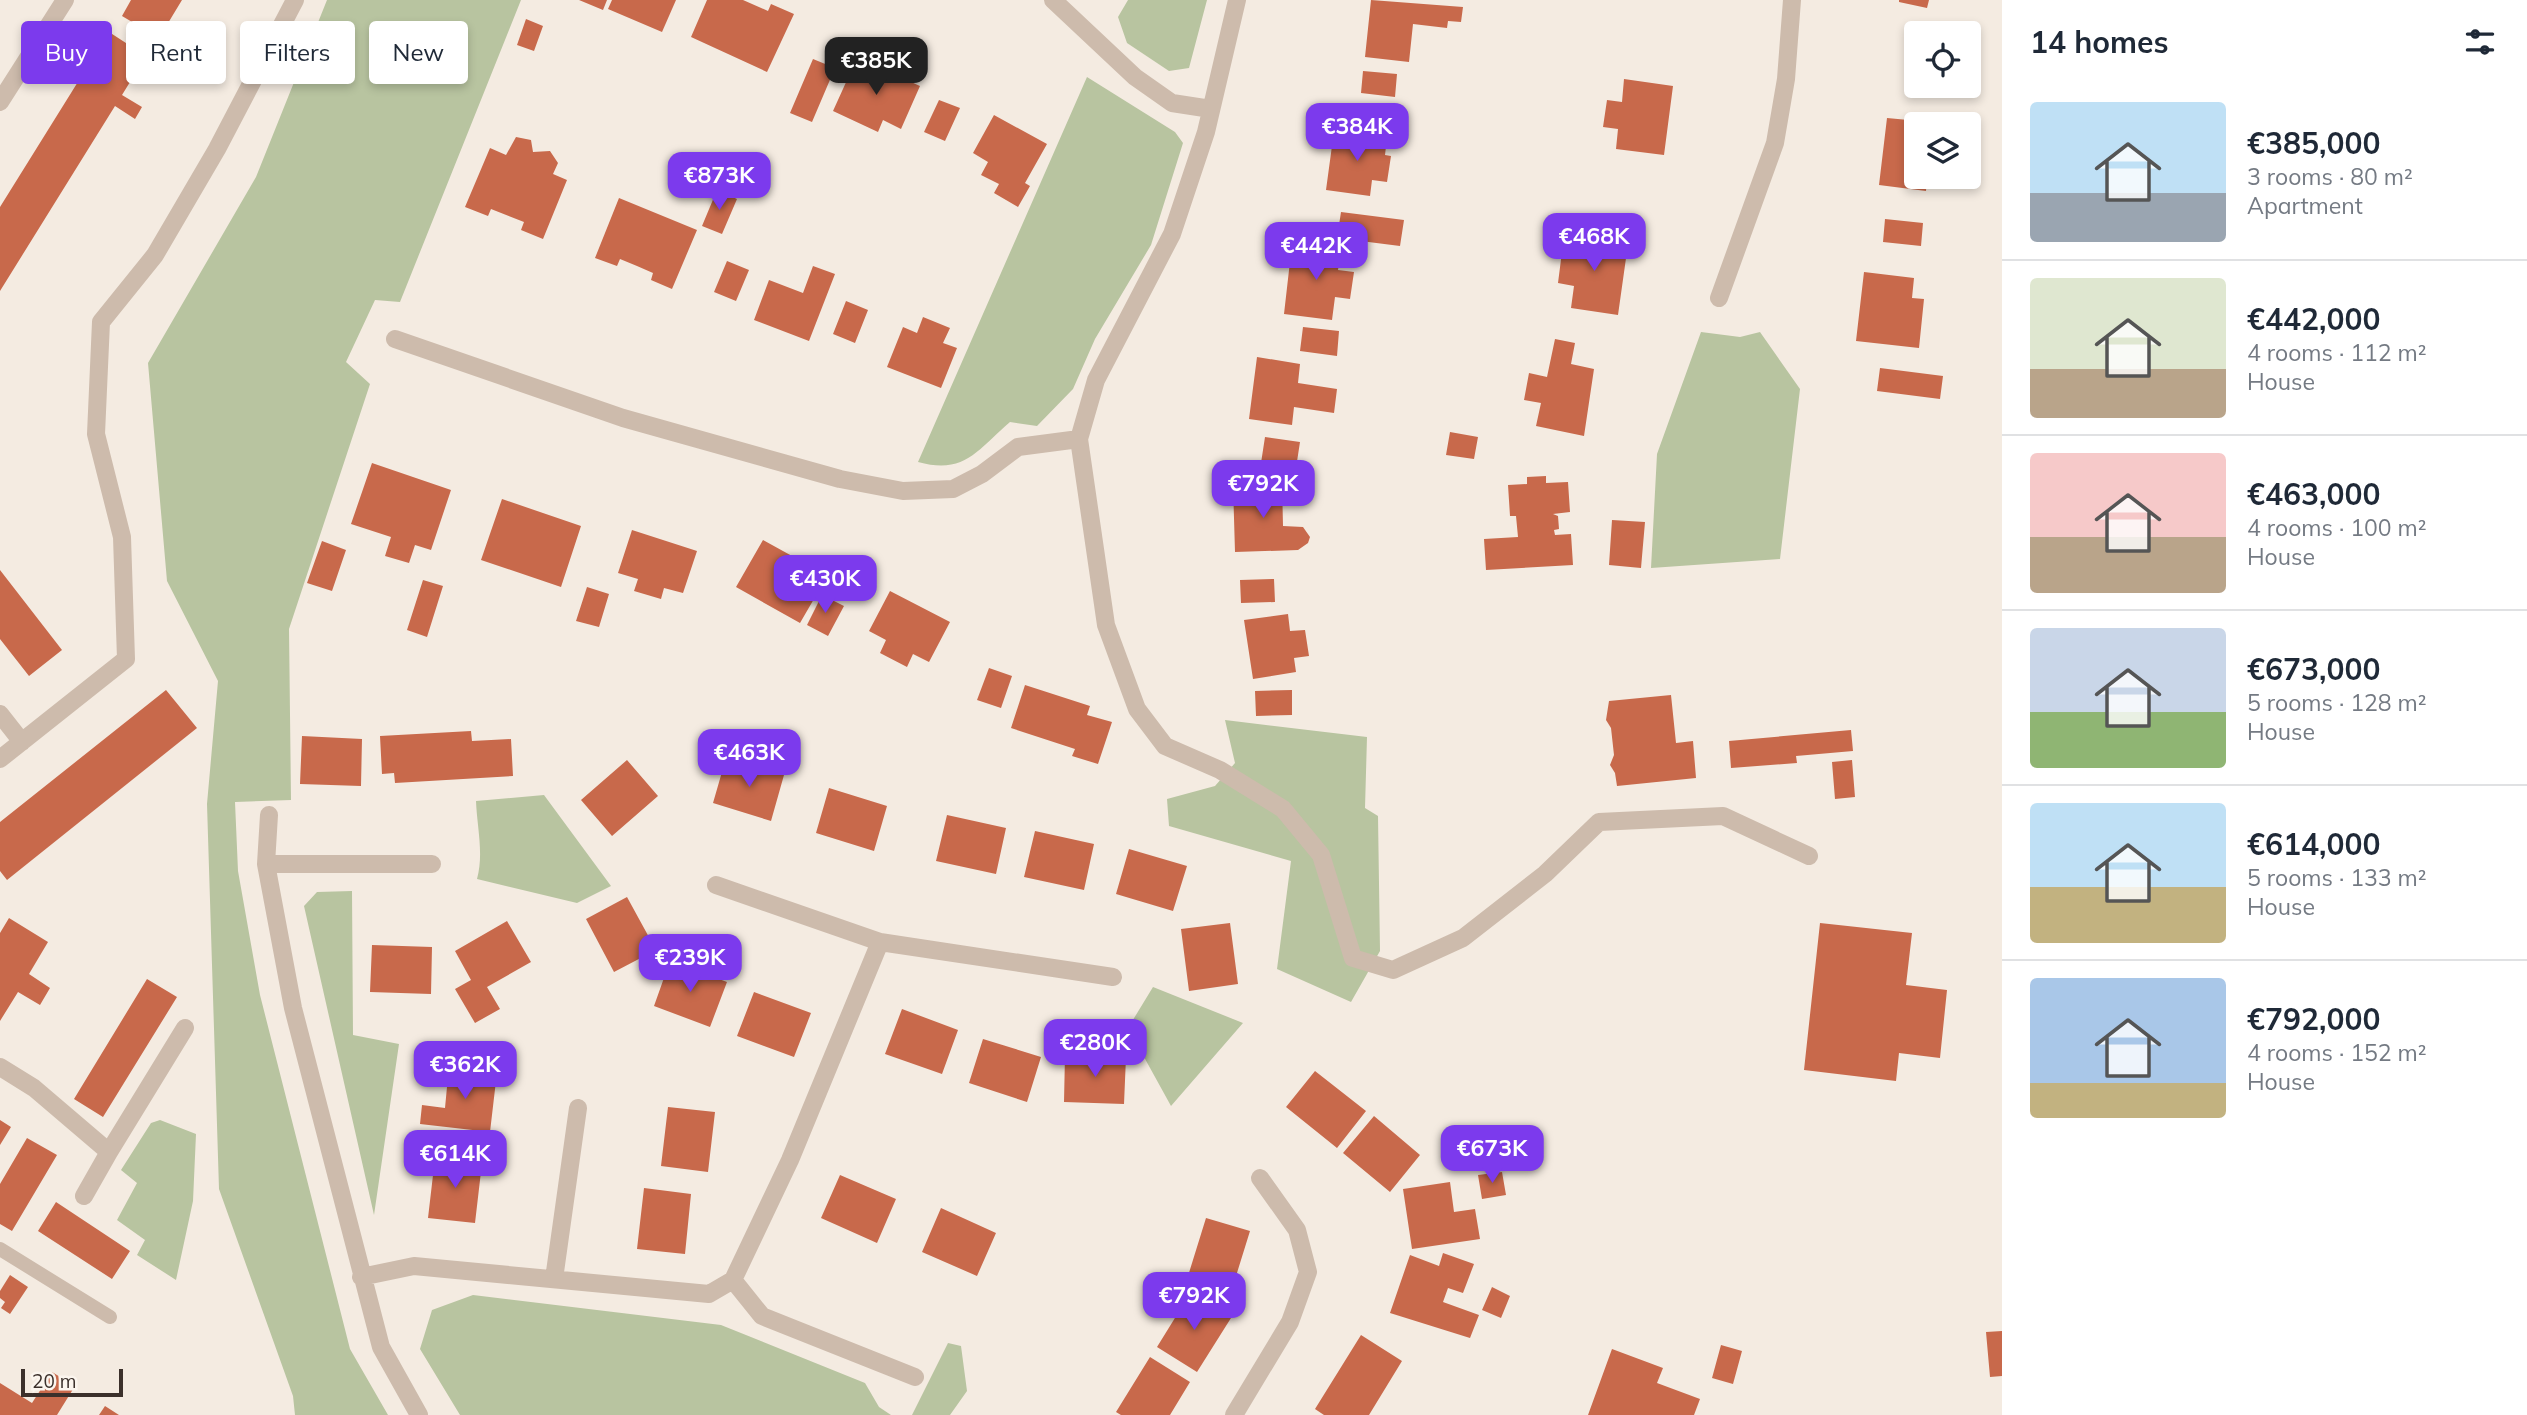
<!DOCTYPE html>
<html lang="en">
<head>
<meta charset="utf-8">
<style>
	body { margin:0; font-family:Mulish,sans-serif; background:#f2f2f3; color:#1f2937; height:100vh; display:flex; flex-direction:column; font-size:26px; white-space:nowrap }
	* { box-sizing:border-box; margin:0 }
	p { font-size:23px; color:#747a83 }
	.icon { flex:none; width:38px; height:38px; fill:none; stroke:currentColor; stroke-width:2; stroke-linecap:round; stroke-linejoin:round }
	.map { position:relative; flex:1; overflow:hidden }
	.sheet { display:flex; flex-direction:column; background:#fff; width:525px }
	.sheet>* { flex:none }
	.hud { position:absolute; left:21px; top:21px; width:665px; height:63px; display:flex; gap:14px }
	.controls { position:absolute; left:1904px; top:21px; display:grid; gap:14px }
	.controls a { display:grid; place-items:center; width:77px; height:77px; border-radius:7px; background:#fff; box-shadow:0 4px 10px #0003; font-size:35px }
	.scale { position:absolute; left:21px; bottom:18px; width:102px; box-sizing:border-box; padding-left:7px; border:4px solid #3b302b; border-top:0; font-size:19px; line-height:24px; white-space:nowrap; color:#3b302b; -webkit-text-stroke:5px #fbf5ee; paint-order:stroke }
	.price { position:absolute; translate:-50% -60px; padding:0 16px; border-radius:14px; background:#7c3aed; color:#fff; font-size:23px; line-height:46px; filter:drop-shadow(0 2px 4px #0008) }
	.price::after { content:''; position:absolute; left:50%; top:42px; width:21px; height:16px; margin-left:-10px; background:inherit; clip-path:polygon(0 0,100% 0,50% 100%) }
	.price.on { background:#222; color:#fff }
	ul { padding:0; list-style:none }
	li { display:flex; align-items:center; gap:21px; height:175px; padding:0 28px }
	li+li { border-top:2px solid #e0e1e3 }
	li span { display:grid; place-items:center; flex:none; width:196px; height:140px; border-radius:7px; color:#555 }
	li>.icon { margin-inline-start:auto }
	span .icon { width:84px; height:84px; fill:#fffc; stroke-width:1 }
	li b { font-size:30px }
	h2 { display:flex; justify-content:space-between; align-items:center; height:84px; padding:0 28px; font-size:30px }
	.chip { padding:0 24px; border-radius:7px; background:#fff; box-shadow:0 4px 10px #0003; font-size:24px; line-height:63px }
	.chip.on { background:#7c3aed; color:#fff }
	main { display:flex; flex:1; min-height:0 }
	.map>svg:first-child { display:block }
	.green { fill:#b8c4a0 }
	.building { fill:#c8694b }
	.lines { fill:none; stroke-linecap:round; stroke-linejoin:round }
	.lane { stroke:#cdbbac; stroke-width:14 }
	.street { stroke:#cdbbac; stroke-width:18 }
</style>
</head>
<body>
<main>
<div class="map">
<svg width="2002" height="1415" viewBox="0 0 2002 1415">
	<rect width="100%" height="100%" fill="#f4ebe1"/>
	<path class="green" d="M327,0H521L400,302L375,300L346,362L370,384L289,629L291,800L235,802L238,871L260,995L350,1349L388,1415H295L293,1396L219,1189L207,804L218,681L167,581L148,363L256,177Z
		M1128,0H1207L1189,68L1169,71L1127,43L1118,17Z
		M1087,77L1175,132L1183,143L1151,245L1095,339L1073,389L1037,426L1010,422C977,450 965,475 918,462Z
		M1701,332L1740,337L1760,332L1800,389L1780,559L1651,568L1657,454Z
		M1225,720L1367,737L1365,808L1378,816L1380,951L1351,1002L1277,969L1291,861L1169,826L1167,799L1215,786L1235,763Z
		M544,795L611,886L577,903L477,879C484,854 477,827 476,801Z
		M352,891L353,1035L399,1044L374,1215L304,906L317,892Z
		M1153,987L1243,1023L1171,1106L1128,1028Z
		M160,1120L196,1134L193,1201L176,1280L137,1255L145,1240L117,1220L137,1183L121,1170L151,1123Z
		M473,1295L721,1325L865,1383L879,1407L891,1415H460L420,1349L432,1310Z
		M948,1343L961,1346L967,1391L950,1415H912Z"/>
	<path class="building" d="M131,0H182L159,38L122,16Z
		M579,0H607L603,10Z
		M612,0H676L662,32L608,9Z
		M707,0H743L768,11L771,4L794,14L767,72L691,37Z
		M1371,0L1463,7L1461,22L1448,21L1447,28L1413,24L1409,62L1365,57Z
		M1899,0H1929L1927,8L1899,2Z
		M526,19L543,26L534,51L517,45Z
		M109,32L146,56L122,95L142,107L135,119L115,106L0,291V207Z
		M857,58L920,86L901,129L883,120L878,132L833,111Z
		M813,59L835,68L812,122L790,113Z
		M1363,71L1397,74L1395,97L1361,93Z
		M1624,79L1673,86L1664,155L1616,149L1618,129L1603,127L1607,100L1622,102Z
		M939,100L960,108L945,141L924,132Z
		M994,115L1047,144L1025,183L1030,186L1018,207L994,193L999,184L981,175L988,162L973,153Z
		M1887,118L1930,122L1916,124V177H1927L1926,191L1879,185Z
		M1334,131L1387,138L1385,155L1391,156L1387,182L1372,180L1370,196L1326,190Z
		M516,137L531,140L533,152L550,151L558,163L553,174L567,180L543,239L521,230L524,222L491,209L488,216L465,207L490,148L506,155Z
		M717,190L737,199L722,234L702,226Z
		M619,198L697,230L672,289L651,280L653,273L637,266L620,259L617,266L595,258Z
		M1341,212L1404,220L1400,246L1337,238Z
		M1885,219L1923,223L1921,246L1883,242Z
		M1564,236L1628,244L1618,315L1571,308L1574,286L1558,283Z
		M1292,244L1341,250L1338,270L1354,272L1350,299L1335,297L1332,320L1284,314Z
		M727,261L749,270L736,301L714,292Z
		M813,266L835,274L809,341L754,320L769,280L803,293Z
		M1864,272L1914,278L1912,298L1924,299L1919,348L1856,341Z
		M846,301L868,310L855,343L833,334Z
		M923,317L950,328L943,343L957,348L941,388L887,367L903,327L917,333Z
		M1303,327L1339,331L1337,356L1300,351Z
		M1555,339L1575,343L1571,364L1594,369L1584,436L1536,426L1541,403L1524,400L1529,373L1547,377Z
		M1257,357L1300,364L1298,383L1337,389L1334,413L1294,407L1292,425L1249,419Z
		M1880,368L1943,376L1940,399L1877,391Z
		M1450,432L1478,437L1474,459L1446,455Z
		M1265,437L1300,442L1296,468L1261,463Z
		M372,463L451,490L431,550L415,545L409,563L385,556L391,537L351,524Z
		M1546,476V483L1568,482L1570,512L1553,514L1558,516L1559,529L1554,530L1555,535L1571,534L1573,565L1486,570L1484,539L1518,537L1516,516H1510L1508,485L1527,484V477Z
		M1282,483L1283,526L1303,527L1310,537L1308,543L1298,550L1235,552L1233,484Z
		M502,499L581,526L561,587L481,560Z
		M1612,520L1645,522L1641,568L1609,565Z
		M632,530L697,551L683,593L664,588L661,599L634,591L638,579L618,573Z
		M763,540L792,556L783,573L818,592L800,623L736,587Z
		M322,541L346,550L332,591L307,583Z
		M0,570L62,650L29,676L0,639Z
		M1274,579L1275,602L1241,603L1240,580Z
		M423,580L443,586L427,637L407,630Z
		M587,587L609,594L599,627L576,621Z
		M890,591L950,622L929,662L913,654L907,667L880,653L886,640L869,631Z
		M822,595L844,606L828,636L807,625Z
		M1288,614L1290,631L1305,630L1309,656L1294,658L1296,672L1253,679L1244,620Z
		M989,668L1012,676L1001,708L977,700Z
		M1025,685L1090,706L1087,715L1112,722L1098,764L1072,756L1075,749L1011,728Z
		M166,690L197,728L7,880L0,871V822Z
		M1292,690V715L1256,716L1255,691Z
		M1671,695L1676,743L1693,741L1696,778L1617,786L1615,773L1610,765L1614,755L1611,728L1606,720L1609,701Z
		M1851,730L1853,751L1796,756L1797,763L1731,768L1729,741Z
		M471,731L472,741L511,739L513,776L395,783L394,773L382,774L380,736Z
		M302,736L362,739L361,786L300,784Z
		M726,758L784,775L771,821L713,803Z
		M627,760L658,796L612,836L581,800Z
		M1852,760L1855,797L1835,799L1832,762Z
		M829,788L887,806L874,851L816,833Z
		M947,815L1006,828L996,874L936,861Z
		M1035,831L1094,844L1084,890L1024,877Z
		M1129,849L1187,866L1173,911L1116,894Z
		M627,897L656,950L614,972L586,919Z
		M9,918L48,942L29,974L50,988L40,1005L18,992L0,1021V933Z
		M507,921L531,962L487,987L500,1009L475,1023L455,989L471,980L455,951Z
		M1230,923L1238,984L1189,991L1181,929Z
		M1820,923L1912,933L1906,985L1947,990L1940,1058L1899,1053L1896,1081L1804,1070Z
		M372,945L432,947L431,994L370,992Z
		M670,961L727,982L710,1027L654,1006Z
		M147,979L177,997L103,1117L74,1099Z
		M754,992L811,1013L794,1057L737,1036Z
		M902,1009L958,1030L942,1074L885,1054Z
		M983,1039L1041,1057L1027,1102L969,1083Z
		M1065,1055L1126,1057L1124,1104L1064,1102Z
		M449,1066L497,1072L490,1132L420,1124L422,1105L445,1108Z
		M1315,1071L1366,1111L1337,1148L1286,1107Z
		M668,1107L715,1112L708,1172L661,1166Z
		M1374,1116L1420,1155L1390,1192L1343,1153Z
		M0,1120L11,1127L0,1145Z
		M27,1138L57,1155L12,1231L0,1224V1184Z
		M435,1158L482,1163L475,1223L428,1218Z
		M1502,1172L1506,1195L1482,1199L1478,1175Z
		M840,1175L896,1199L877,1243L821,1218Z
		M1450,1182L1454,1212L1475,1209L1480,1239L1412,1249L1403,1189Z
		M644,1188L691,1194L685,1254L637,1249Z
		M56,1202L130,1251L112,1279L38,1231Z
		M941,1208L996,1233L977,1276L922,1252Z
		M1206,1218L1250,1231L1232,1289L1188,1276Z
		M1443,1253L1474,1264L1463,1293L1448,1288L1443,1302L1479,1315L1470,1338L1390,1313L1410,1255L1439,1266Z
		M10,1275L28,1287L10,1314L1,1308L5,1302L0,1298V1291Z
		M1492,1287L1510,1296L1501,1318L1482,1310Z
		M1191,1292L1231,1318L1197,1372L1157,1347Z
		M2002,1331V1376L1990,1377L1986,1332Z
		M1361,1335L1402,1361L1369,1415H1324L1315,1409Z
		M1721,1345L1742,1351L1733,1384L1712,1378Z
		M1612,1349L1663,1368L1657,1383L1700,1399L1694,1415H1588Z
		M1150,1357L1190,1382L1170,1415H1121L1116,1412Z
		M52,1372L75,1386L57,1415H0V1383L32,1403Z
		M105,1406L119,1415H99Z"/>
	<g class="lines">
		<path class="lane" d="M0,1249L110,1317"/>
		<path class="street" d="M1053,0L1135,77L1172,103L1211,109
			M1237,0L1206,132L1172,234L1096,380L1079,439L1106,625L1137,709L1165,746L1220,770L1283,809L1321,855L1353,958L1393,970L1463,938L1545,874L1599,822L1723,816L1809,856
			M0,102L65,0
			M1719,298L1775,143L1786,79L1792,0
			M395,339L623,418L840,479L903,491L953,489L982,474L1018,447L1079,439
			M0,714L22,742
			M0,759L126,659L122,537L96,434L101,322L155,255L217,149L295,0
			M269,815L266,864L293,1008L381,1347L419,1415
			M266,864H432
			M716,885L880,942L1113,977
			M0,1067L34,1088L109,1152L185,1028
			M84,1196L109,1152
			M361,1277L414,1266L709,1294L733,1280L790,1160L880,942
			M554,1279L578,1108
			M733,1280L762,1316L915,1377
			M1234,1415L1290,1322L1308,1272L1297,1230L1260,1178"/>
	</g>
</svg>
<div class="controls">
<a><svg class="icon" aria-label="locate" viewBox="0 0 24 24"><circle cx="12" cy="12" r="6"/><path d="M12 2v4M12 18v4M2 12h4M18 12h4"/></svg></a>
<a><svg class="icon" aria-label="layers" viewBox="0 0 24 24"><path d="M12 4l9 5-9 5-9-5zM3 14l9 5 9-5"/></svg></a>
</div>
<div class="scale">20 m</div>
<b class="price on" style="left:876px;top:97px">€385K</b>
<b class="price" style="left:1357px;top:163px">€384K</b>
<b class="price" style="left:719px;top:212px">€873K</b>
<b class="price" style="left:1594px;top:273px">€468K</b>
<b class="price" style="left:1316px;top:282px">€442K</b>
<b class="price" style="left:1263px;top:520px">€792K</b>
<b class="price" style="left:825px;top:615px">€430K</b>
<b class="price" style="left:749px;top:789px">€463K</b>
<b class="price" style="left:690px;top:994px">€239K</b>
<b class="price" style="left:1095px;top:1079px">€280K</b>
<b class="price" style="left:465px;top:1101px">€362K</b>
<b class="price" style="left:1492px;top:1185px">€673K</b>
<b class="price" style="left:455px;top:1190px">€614K</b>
<b class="price" style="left:1194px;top:1332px">€792K</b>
<div class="hud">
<a class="chip on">Buy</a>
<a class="chip">Rent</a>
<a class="chip">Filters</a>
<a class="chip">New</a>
</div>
</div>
<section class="sheet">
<h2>14 homes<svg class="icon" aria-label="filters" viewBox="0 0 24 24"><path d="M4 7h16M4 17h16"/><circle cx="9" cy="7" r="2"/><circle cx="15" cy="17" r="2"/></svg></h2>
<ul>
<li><span style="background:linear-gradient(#bfe0f5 65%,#9aa5b1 0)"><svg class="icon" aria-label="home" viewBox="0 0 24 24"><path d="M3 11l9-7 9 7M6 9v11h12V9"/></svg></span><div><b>€385,000</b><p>3 rooms · 80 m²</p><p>Apartment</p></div></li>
<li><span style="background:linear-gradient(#dfe7d0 65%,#b9a48a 0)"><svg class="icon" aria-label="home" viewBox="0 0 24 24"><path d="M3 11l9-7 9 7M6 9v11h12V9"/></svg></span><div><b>€442,000</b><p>4 rooms · 112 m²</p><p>House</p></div></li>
<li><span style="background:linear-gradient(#f6c9c9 60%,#b9a48a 0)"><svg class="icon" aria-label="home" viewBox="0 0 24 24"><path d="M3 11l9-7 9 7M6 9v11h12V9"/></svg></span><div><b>€463,000</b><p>4 rooms · 100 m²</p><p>House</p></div></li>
<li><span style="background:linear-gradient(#c9d6e8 60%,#8fb573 0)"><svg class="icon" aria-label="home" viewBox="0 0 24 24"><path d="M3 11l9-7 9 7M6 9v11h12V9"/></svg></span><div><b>€673,000</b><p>5 rooms · 128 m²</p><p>House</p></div></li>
<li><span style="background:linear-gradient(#bfe0f5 60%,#c2b280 0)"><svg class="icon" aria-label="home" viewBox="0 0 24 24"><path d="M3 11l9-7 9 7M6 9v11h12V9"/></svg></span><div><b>€614,000</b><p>5 rooms · 133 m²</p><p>House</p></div></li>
<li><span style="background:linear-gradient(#a9c7e8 75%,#c2b280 0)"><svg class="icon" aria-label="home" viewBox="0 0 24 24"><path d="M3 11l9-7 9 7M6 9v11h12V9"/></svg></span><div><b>€792,000</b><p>4 rooms · 152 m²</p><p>House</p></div></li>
</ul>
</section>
</main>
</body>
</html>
